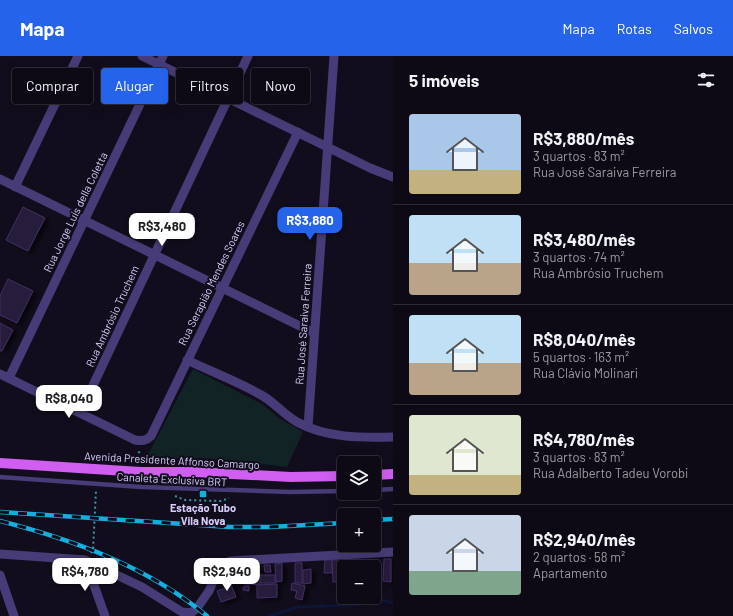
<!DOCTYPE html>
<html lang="pt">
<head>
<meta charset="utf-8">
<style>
	body { margin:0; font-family:Barlow,sans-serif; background:#17131e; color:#f1f3f6; height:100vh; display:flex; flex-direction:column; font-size:15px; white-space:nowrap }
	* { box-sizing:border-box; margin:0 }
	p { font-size:13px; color:#9b9aa0 }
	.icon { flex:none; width:22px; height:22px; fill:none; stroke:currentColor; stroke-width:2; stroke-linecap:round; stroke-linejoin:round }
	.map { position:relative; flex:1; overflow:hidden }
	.side { display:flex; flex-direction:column; background:#0e0a15; width:340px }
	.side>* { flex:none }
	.top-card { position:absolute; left:12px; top:12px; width:321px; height:36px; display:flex; gap:8px }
	.controls { position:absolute; left:337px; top:400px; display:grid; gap:8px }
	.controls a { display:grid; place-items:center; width:44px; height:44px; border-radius:4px; background:#0e0a15; box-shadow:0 4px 16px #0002,0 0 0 1px #2e2b34; font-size:20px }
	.price { position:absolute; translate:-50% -34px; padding:0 9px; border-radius:8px; background:#fff; color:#222; font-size:13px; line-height:26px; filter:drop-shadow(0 1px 2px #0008) }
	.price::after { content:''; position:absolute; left:50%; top:24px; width:12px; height:9px; margin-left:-6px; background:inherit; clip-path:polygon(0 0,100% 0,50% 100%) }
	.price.selected { background:#2563eb; color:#fff }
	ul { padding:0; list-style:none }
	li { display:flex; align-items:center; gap:12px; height:100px; padding:0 16px }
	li+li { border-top:1px solid #2e2b34 }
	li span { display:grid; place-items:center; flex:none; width:112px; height:80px; border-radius:4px; color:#555 }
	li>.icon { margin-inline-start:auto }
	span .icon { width:48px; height:48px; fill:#fffc; stroke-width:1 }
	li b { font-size:17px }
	h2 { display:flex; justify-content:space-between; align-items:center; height:48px; padding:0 16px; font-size:17px }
	.tag { padding:0 14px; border-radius:4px; background:#0e0a15; box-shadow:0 4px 16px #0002,0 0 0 1px #2e2b34; font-size:14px; line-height:36px }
	.tag.selected { background:#2563eb; color:#fff }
	header { display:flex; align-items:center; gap:24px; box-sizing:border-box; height:56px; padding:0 20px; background:#2563eb; color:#fff }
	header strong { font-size:19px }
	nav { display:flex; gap:22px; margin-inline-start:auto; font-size:14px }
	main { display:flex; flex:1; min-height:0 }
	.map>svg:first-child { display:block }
	.green { fill:#112325 }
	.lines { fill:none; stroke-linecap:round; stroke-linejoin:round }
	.stream { stroke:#0d1636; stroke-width:3 }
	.building { fill:#261b3b; stroke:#422f65; filter:url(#shadow) }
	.path { stroke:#379ba4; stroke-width:2; stroke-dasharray:2 3; stroke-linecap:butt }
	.service { stroke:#473c77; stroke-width:4.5 }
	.minor { stroke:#473c77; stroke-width:9 }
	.primary { stroke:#cf5ef1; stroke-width:10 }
	.rail-casing { stroke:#14aedf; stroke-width:4.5 }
	.rail { stroke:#120d1c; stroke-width:3; stroke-dasharray:9; stroke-linecap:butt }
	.poi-dot { fill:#14aedf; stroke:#120d1c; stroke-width:1.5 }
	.labels { text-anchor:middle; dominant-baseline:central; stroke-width:4; stroke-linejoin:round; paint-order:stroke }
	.street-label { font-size:11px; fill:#d9cdfb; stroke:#120d1c }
	.poi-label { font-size:11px; font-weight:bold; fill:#d9cdfb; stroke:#120d1c }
</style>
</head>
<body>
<header>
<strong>Mapa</strong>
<nav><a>Mapa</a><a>Rotas</a><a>Salvos</a></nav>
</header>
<main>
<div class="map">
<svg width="393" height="560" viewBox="0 0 393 560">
	<defs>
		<filter id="shadow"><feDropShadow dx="4.5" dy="2.5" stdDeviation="2" flood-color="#0009"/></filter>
	</defs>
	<rect width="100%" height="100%" fill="#120d1c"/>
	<path class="green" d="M193,313L262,348L279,362L303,376L287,411L220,403L187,402H146Z"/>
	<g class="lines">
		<path class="stream" d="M269,560L298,551L354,549L380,543L393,547"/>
	</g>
	<path class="building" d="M23,151L45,162L28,195L6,184Z
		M8,223L33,235L17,267L0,259V240Z
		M0,267L13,274L2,295H0Z
		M384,503H391V526L383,525Z
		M325,504H332V517H324Z
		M332,504H340V526H333Z
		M282,507V525L276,526L275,508Z
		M295,507H302V527H295Z
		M361,508H370V511H361Z
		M264,509H270L271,516H265Z
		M253,511L259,512V518L252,517Z
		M311,513V527L303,528V514Z
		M376,514V522H374V515Z
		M237,516L260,517V529L236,527Z
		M261,519H275V527H261Z
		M229,524L236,541L221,546L217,535L226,532L224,526Z
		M292,527L305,530L302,544L295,542L297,535L291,534Z
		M277,528V541L257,542V529Z
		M244,530H249V535L243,534Z"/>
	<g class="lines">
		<path class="path" d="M139,407L138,399L140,394
			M175,440L185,444L221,445L229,442
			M349,440L369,439
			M91,497L93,494L96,434"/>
		<path class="service" d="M0,421L141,431L290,436L344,435
			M374,434L393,433"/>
		<path class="minor" d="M142,0L370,112L393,121
			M0,123L314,277
			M15,131L78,0
			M187,304C212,316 239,326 263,340C275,347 284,359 297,366C326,382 361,382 393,381
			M0,318L135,384C142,385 146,385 151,380L298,76
			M9,322L163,0
			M80,357L248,0
			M308,371L334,0
			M0,498L85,504L142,531L182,556L191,557L197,552L209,535L219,511L230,505L393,496
			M85,504L105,560
			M0,519L14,560"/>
		<path class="primary" d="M0,407L141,416H193L291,421L344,420
			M374,419L393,418"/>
		<g class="rail-casing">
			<path id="rail" d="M0,456L230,471H270L344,467
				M374,464L393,463
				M0,465C74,484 148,511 207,560"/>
		</g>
		<use href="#rail" class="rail"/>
	</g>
	<rect class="poi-dot" x="199" y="434" width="8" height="8" rx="2"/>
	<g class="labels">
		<g class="street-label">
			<text transform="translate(75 156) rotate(-64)">Rua Jorge Luís della Coletta</text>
			<text transform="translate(211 227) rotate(-64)">Rua Serapião Mendes Soares</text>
			<text transform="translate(112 260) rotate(-65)">Rua Ambrósio Truchem</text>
			<text transform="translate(303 268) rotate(-86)">Rua José Saraiva Ferreira</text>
			<text transform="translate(172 404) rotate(3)">Avenida Presidente Affonso Camargo</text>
			<text transform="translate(172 423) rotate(3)">Canaleta Exclusiva BRT</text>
		</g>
		<g class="poi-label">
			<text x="203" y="451">Estação Tubo<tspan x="203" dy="13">Vila Nova</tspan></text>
		</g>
	</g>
</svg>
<div class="controls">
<a><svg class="icon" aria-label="layers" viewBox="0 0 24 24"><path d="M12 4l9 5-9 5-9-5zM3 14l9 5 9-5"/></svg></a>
<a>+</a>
<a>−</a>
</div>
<b class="price selected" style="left:310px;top:185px">R$3,880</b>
<b class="price" style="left:162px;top:191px">R$3,480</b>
<b class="price" style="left:69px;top:363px">R$8,040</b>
<b class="price" style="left:85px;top:536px">R$4,780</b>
<b class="price" style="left:227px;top:536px">R$2,940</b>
<div class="top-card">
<a class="tag">Comprar</a>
<a class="tag selected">Alugar</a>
<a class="tag">Filtros</a>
<a class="tag">Novo</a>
</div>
</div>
<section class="side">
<h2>5 imóveis<svg class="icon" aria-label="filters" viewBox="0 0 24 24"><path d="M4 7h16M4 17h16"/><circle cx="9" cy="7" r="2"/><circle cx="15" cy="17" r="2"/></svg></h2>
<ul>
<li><span style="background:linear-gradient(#a9c7e8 70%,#c2b280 0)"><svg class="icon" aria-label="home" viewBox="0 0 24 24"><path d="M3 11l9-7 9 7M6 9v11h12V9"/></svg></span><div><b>R$3,880/mês</b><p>3 quartos · 83 m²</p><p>Rua José Saraiva Ferreira</p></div></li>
<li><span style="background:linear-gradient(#bfe0f5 60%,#b9a48a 0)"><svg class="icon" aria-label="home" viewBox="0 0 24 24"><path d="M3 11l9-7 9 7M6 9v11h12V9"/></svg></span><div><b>R$3,480/mês</b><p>3 quartos · 74 m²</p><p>Rua Ambrósio Truchem</p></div></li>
<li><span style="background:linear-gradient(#bfe0f5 60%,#b9a48a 0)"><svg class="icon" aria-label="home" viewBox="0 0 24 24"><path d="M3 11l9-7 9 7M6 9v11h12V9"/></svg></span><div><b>R$8,040/mês</b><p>5 quartos · 163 m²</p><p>Rua Clávio Molinari</p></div></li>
<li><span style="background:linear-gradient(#dfe7d0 75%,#c2b280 0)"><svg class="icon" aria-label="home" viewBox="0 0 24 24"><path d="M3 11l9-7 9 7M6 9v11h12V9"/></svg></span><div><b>R$4,780/mês</b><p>3 quartos · 83 m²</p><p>Rua Adalberto Tadeu Vorobi</p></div></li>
<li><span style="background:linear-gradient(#c9d6e8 70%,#7fa58c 0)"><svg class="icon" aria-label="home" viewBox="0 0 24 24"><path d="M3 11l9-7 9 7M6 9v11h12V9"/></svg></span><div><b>R$2,940/mês</b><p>2 quartos · 58 m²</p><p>Apartamento</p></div></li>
</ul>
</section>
</main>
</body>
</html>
